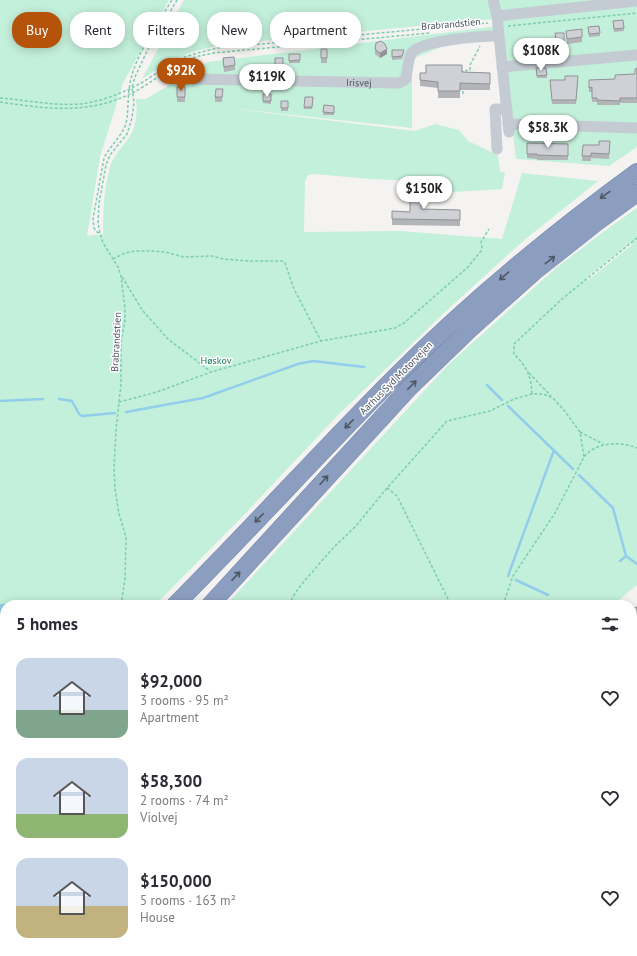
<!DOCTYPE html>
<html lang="en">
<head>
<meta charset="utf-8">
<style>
	body { margin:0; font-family:"PT Sans",sans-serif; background:#f7f7f7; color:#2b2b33; height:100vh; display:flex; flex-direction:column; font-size:15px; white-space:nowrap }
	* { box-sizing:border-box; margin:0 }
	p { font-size:13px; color:#7c7c81 }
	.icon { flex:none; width:22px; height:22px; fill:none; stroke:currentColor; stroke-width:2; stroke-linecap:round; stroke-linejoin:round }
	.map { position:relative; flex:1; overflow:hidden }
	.side { position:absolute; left:0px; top:600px; width:637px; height:356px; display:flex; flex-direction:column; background:#fff; border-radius:16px 16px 0 0; box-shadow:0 2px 10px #0003 }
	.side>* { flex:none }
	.banner { position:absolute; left:12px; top:12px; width:400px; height:36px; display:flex; gap:8px }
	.price { position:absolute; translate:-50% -34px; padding:0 9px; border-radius:14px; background:#fff; color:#222; font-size:13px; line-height:26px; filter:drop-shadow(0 1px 2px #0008) }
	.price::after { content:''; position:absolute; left:50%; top:24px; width:12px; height:9px; margin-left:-6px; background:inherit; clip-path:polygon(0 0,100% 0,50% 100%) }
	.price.current { background:#b45309; color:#fff }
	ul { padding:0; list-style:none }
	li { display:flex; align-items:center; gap:12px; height:100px; padding:0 16px }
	li span { display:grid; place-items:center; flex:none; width:112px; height:80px; border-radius:12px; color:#555 }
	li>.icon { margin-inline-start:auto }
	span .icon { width:48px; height:48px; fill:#fffc; stroke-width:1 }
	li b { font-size:17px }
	h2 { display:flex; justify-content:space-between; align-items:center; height:48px; padding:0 16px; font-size:17px }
	.chip { padding:0 14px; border-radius:16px; background:#fff; box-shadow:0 2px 10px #0003; font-size:14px; line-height:36px }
	.chip.current { background:#b45309; color:#fff }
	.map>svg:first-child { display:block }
	.green { fill:#c3f0da; fill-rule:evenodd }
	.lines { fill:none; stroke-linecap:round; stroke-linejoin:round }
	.stream { stroke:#91ceeb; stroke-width:2.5 }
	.river { stroke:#91ceeb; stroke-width:15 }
	.highway-casing { stroke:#7789ab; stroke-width:18 }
	.path { stroke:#7bcdaf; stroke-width:1.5; stroke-dasharray:3 2; stroke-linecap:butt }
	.minor { stroke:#c4cbd3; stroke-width:11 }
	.highway { stroke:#8c9ebf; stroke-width:17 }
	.wall { fill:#b2b4b8 }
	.shaded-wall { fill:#919296 }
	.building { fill:#cfd1d6; stroke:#919296 }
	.oneway { stroke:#4d5765 }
	.labels { text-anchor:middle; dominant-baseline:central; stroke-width:3; stroke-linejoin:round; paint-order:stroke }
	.street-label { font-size:10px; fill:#4a5360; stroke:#fff }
	.park-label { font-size:10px; fill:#1a825b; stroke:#fff }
</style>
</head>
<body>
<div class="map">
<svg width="637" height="956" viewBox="0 0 637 956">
	<rect width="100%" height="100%" fill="#f4f3f2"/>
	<path class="green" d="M0,0H169L123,83L100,157L87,236L103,234C103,212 104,188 110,167C114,152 128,143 133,130C137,121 137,108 136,99H146L208,62L499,26L497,0H637V147L609,166L516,159L501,39L446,45L412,59V128L219,107L415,131L435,124L459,130L468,141L498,155L500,172H505L502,189L452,192L421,181L371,179L314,174L308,175L305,181L304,232L400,231L502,239L522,173L598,181L523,241L444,313L337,416L242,517L155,605H5V744L0,748Z
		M184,0H490L493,19L220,45L192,52L168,62L142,79Z
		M637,208V585L613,605H226L449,364L556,268L606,230ZM630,243L633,244L587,281V277Z
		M5,810V866L0,870V813Z
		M5,872V951H31L7,956H0V875Z
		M69,951H190L194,956H45Z
		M214,951H368L366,956H228L217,954Z
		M390,951H487L485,956H388Z"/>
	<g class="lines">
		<path class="stream" d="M487,385L502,400
			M59,399L72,401L79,414L82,416L115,413
			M0,401L43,399
			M508,406L573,469
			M126,412L203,398L298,364L313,361L364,367
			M579,475L613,508L626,556L637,564
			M620,561L626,556
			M508,576L554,450
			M516,580L548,595
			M496,951L500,956
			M466,956L471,951"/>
		<path class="river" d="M0,612L5,611
			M193,951L194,956"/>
		<g class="highway-casing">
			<path id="highway" d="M175,605C250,530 321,451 396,376C471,301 552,234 637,172
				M210,605L410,387L470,329L535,271L597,222L637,193
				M0,761L5,757
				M0,794L5,790"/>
		</g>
		<path class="path" d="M508,26L637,13
			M188,60L191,69
			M463,74V71L470,70V65L480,46
			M463,94V88
			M0,98C26,100 53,106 80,104C100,102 123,93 141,83C151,78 159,70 169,64C184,56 201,52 218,48L488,23
			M0,102C47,109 90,115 134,92C153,82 170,67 189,59C197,56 205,55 213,53L430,33
			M99,233L97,232L94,228L93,219L104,158C110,146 121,137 126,124C129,109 127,94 131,79C136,55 159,21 172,0
			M113,259L125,253L135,251H151L165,252L184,257L212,256L223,259L250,261H283L285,263L294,289L321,341
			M122,277L143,311L168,339L210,371
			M529,373L551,396
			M532,394C531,375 527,367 514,354V344L562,299L637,238
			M119,402L157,392L211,372L321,341L395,328L404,323L467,268L481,251L482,248L481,242L489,229
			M580,432L603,444
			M387,488L397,496L451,605
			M121,605L125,579L126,537L119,514L115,489L114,468L116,430L121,384V342L125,320V309L121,276L118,267L103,243L100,233L98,223L99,203L106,165L110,155L127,134L132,118L134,102L132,87L135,77L147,51L177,0
			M289,605L295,593L306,579L334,547L355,527L387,488L447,421L490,411L514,399L532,394H543L553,398L564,410L580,432L584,457
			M503,605L513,576L555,513L584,457C596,442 619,441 637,448
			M0,874L5,871
			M632,932L637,942
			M298,951L300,956
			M315,951L319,956
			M30,956L51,951"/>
		<g class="minor">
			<path d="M493,0L497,16L509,132"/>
			<path d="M497,16L637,1"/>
			<path d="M502,67L637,55"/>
			<path id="s1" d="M193,79L399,83L406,79C407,73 408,60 411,54C418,40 482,36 498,36"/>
			<path d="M508,124L637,128"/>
			<path d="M497,149L495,109H507"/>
			<path d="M632,701H637"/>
			<path d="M632,770L637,787"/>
			<path d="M632,834L637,833"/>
			<path d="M632,894L637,893"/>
			<path d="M379,956L381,951"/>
			<path d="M540,956L543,951"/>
		</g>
		<use href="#highway" class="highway"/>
	</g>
	<path class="wall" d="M623,20L624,31L614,32L613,21Z
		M599,26L600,36L589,37L588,27Z
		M566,31L582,37V42L567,44Z
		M555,33L564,41V46H556Z
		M321,49H327V63H321Z
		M375,49L387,54L380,58L375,54Z
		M392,50L404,52L402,59L392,60Z
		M289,54H300V63H289Z
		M223,58L235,65V70L224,72Z
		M275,58H283V70H275Z
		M536,68H546L547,78H537Z
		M637,68V103H620V105H597V102H592V92H589V80L615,79L635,74Z
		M462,72L490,73V90H460V98H438V88L420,86V73Z
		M550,80H578L576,104H552Z
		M177,87H185V102H177Z
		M223,94L222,102H215V97Z
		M263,94H271V104L263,103Z
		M305,97H313L312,109H304Z
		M281,101H288V111H281Z
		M324,105L334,106V115H323Z
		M610,141L609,159L591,158V161H582L583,145H599Z
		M527,143L568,144V160H537V159L527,158Z
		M421,209L460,210V226L392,225V211L410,212Z
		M637,607V620L634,613V608Z
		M637,702V751L632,735V704Z
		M637,842V870L632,861V845Z
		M560,951H589V952L587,956H569Z
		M621,951H632L637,956H624Z"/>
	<path class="shaded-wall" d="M387,49V54L380,58V53Z
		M637,653V658L632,660V655Z
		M636,800V805L632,806V801Z
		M587,951H589V952L587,956H584Z"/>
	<path class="building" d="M623,20L624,28L614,29L613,21Z
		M599,26L600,33L589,34L588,27Z
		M582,29V37L567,39L566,31Z
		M555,33H564V41H556Z
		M381,41L385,44L387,49L380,53L375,49L376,43Z
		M321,49H327V58H321Z
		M392,50H404L402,56L392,57Z
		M289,54H300V60L289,61Z
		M234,57L235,65L224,67L223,58Z
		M275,58H283V67H275Z
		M426,65H462V72L490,73V84L460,83V91H438V82L420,80V73H426Z
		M536,68H546L547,75L537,76Z
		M637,68V98H620V101L597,100V98H592V87L589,88V80L615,79V75L635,74V69Z
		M565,76H578L576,100H552L550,80H565Z
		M177,87H185V97H177Z
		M216,89H223L222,97H215Z
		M263,94H271V101H263Z
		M305,97H313L312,107H304Z
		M281,101H288V108H281Z
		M324,105L334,106V113L323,112Z
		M599,141H610L609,154L591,153V156H582L583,145H599Z
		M527,143L568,144V156L537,155V154H527Z
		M410,186L422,187L421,209L460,210V220L392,219V211L410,212Z
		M637,607V615L634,608Z
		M632,636L634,641L637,640V653L632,655Z
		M637,702V744L632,728V704Z
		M632,790H633L636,800L632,801Z
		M637,842V863L632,853V845Z
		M632,934L637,943V956H628L625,951H632Z
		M569,951H587L584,956H578Z"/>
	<defs><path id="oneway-shaft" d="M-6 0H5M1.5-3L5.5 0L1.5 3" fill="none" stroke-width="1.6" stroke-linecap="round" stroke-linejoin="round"/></defs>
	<g class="oneway">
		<use href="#oneway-shaft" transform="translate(605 195) rotate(144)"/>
		<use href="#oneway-shaft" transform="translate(550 260) rotate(-38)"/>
		<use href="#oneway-shaft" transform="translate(504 276) rotate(139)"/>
		<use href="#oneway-shaft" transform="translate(412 385) rotate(-45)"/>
		<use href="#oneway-shaft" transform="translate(349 424) rotate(134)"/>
		<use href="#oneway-shaft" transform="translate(324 480) rotate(-48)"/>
		<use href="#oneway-shaft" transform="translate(259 518) rotate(134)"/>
		<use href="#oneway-shaft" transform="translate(236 576) rotate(-47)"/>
	</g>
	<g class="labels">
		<g class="street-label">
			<text transform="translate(451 24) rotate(-5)">Brabrandstien</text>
			<text stroke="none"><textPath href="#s1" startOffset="166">Irisvej</textPath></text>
			<text transform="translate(116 342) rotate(-87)">Brabrandstien</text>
			<text transform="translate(396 378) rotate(-45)">Aarhus Syd Motorvejen</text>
		</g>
		<g class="park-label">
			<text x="216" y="360">Høskov</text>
		</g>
	</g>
</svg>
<b class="price" style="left:541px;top:72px">$108K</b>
<b class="price current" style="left:181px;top:92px">$92K</b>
<b class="price" style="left:267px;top:98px">$119K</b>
<b class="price" style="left:548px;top:149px">$58.3K</b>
<b class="price" style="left:424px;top:210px">$150K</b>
<div class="banner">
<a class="chip current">Buy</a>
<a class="chip">Rent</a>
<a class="chip">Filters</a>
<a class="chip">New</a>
<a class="chip">Apartment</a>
</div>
<section class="side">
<h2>5 homes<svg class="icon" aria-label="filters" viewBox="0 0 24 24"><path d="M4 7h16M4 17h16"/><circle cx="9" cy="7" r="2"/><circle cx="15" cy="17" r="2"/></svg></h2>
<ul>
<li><span style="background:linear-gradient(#c9d6e8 65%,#7fa58c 0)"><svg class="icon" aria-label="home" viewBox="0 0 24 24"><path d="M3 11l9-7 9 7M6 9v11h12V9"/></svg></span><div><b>$92,000</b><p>3 rooms · 95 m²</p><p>Apartment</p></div><svg class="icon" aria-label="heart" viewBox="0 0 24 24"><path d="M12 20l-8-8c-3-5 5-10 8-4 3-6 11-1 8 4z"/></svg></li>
<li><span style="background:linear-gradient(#c9d6e8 70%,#8fb573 0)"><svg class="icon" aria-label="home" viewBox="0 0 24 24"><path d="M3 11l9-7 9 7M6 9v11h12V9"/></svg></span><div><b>$58,300</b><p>2 rooms · 74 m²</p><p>Violvej</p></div><svg class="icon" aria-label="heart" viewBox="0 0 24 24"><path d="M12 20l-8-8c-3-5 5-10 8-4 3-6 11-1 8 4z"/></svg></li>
<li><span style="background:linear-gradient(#c9d6e8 60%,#c2b280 0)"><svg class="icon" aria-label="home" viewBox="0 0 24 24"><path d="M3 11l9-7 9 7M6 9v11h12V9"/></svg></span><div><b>$150,000</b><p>5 rooms · 163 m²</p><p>House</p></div><svg class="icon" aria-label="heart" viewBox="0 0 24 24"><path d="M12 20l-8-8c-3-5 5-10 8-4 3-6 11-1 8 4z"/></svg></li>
</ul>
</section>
</div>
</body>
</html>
